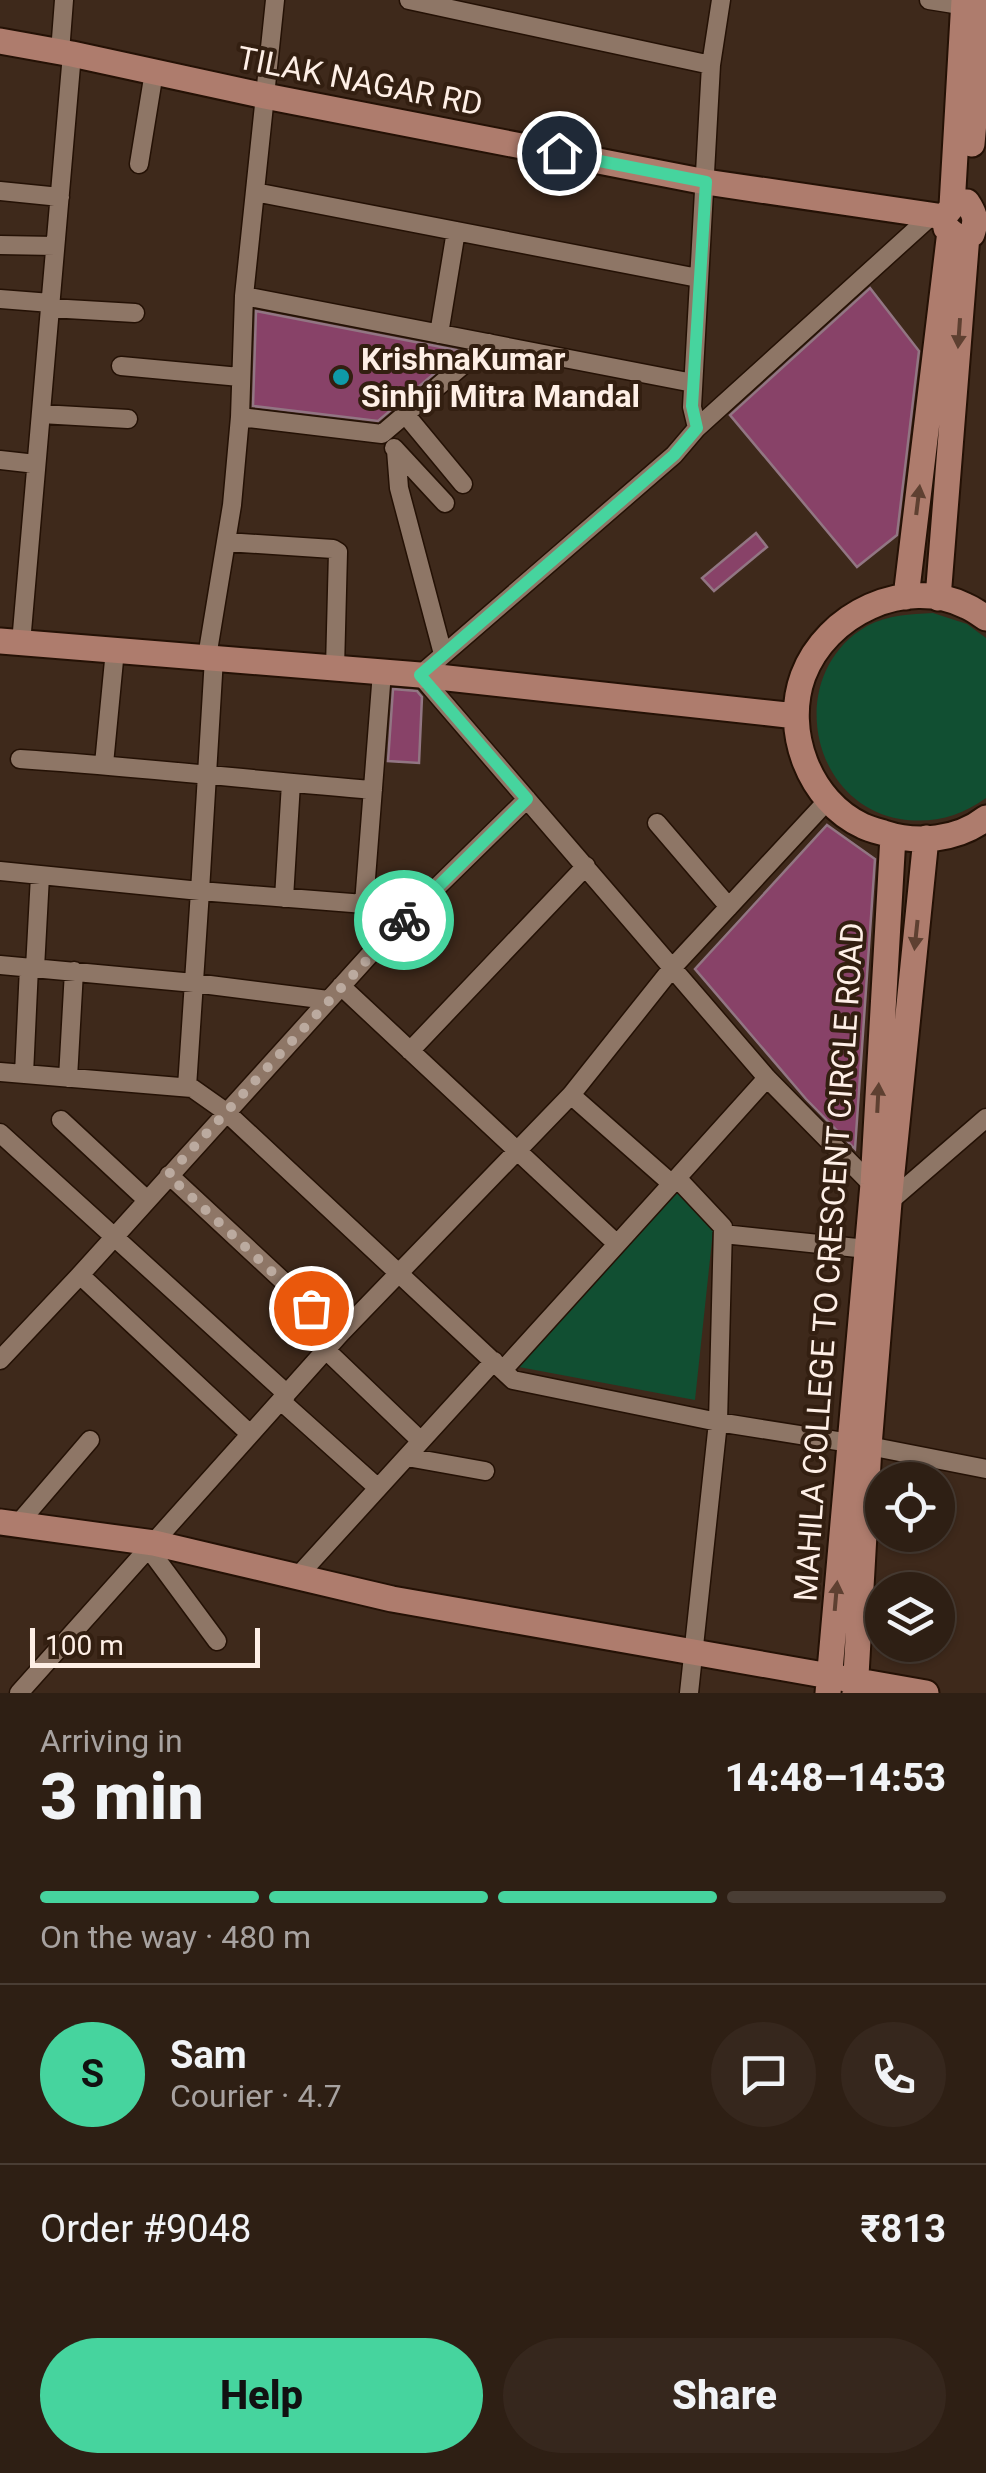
<!DOCTYPE html>
<html lang="en">
<head>
<meta charset="utf-8">
<style>
  :root { --surface:#2e1f14; --page:#36271d; --text:#f1f3f6; --muted:#a7a2a0; --line:#493d34; --accent:#46d49e }
  body { margin:0; font-family:Roboto,sans-serif; background:var(--page); color:var(--text); height:100vh; display:flex; flex-direction:column; font-size:38px; white-space:nowrap }
  * { box-sizing:border-box; margin:0 }
  p { font-size:32px; color:var(--muted) }
  .icon { flex:none; width:55px; height:55px; fill:none; stroke:currentColor; stroke-width:2; stroke-linecap:round; stroke-linejoin:round }
  .map { position:relative; height:1693px; overflow:hidden }
  .drawer { display:flex; flex-direction:column; background:var(--surface); flex:1 }
  .drawer>* { flex:none }
  .controls { position:absolute; left:865px; top:1462px; display:grid; gap:20px }
  .controls a { display:grid; place-items:center; width:90px; height:90px; border-radius:50%; background:var(--surface); box-shadow:0 2px 8px #0004,0 0 0 2px var(--line); font-size:50px }
  .scale { position:absolute; left:30px; bottom:25px; width:230px; box-sizing:border-box; padding-left:10px; border:5px solid #feefe6; border-top:0; font-size:28px; line-height:35px; white-space:nowrap; color:#feefe6; -webkit-text-stroke:8px #331f11; paint-order:stroke }
  .pin { position:absolute; display:grid; place-items:center; width:85px; height:85px; color:#fff; margin:-42px; border:5px solid #fff; border-radius:50%; box-shadow:0 2px 10px #0007 }
  .courier { position:absolute; display:grid; place-items:center; width:100px; height:100px; margin:-50px; border:8px solid #46d49e; border-radius:50%; background:#fff; color:#222; box-shadow:0 2px 12px #0007 }
  .overview em { font-style:normal; font-weight:800 }
  .overview div { display:flex; flex-direction:column-reverse }
  .overview { display:flex; align-items:center; justify-content:space-between; height:170px; padding:0 40px }
  h1 { font-size:65px; font-weight:800; line-height:75px }
  .bar { display:grid; grid-template-columns:repeat(4,1fr); gap:15px 10px; align-content:center; height:120px; padding:0 40px }
  .bar i { height:12px; border-radius:8px; background:var(--line) }
  .bar .on { background:var(--accent) }
  .bar p { grid-column:span 4 }
  .line { display:flex; align-items:center; gap:25px; padding:0 40px; border-top:2px solid var(--line) }
  .line div { flex:1 }
  .round { display:grid; place-items:center; flex:none; width:105px; height:105px; border-radius:52px; background:var(--page) }
  .cta { display:flex; gap:20px; margin-top:auto; padding:20px 40px }
  .cta a { flex:1; height:115px; border-radius:60px; background:var(--accent); color:#111; font-size:40px; font-weight:800; line-height:115px; text-align:center }
  .cta a+a { background:var(--page); color:var(--text) }
  .map>svg:first-child { display:block }
  .green { fill:#114f32 }
  .building { fill:#884268; stroke:#927683; stroke-width:2.5 }
  .lines { fill:none; stroke-linecap:round; stroke-linejoin:round }
  .street-casing { stroke:#241105; stroke-width:21 }
  .secondary-casing { stroke:#241105; stroke-width:29 }
  .street { stroke:#8e7666; stroke-width:18 }
  .secondary { stroke:#ae7c6d; stroke-width:25 }
  .oneway { fill:#5e4031 }
  .done { stroke:#bbaa9f; stroke-width:10; stroke-dasharray:0 18 }
  .route { stroke:#46d49e; stroke-width:12 }
  .culture-dot { fill:#0f9aa8; stroke:#331f11; stroke-width:4 }
  .labels { text-anchor:middle; stroke-width:8; stroke-linejoin:round; paint-order:stroke }
  .street-label { font-size:32px; fill:#feefe6; stroke:#331f11 }
  .poi-label { font-size:32px; font-weight:bold; fill:#feefe6; stroke:#331f11; text-anchor:start }
</style>
</head>
<body>
<div class="map">
<svg width="986" height="1693" viewBox="0 0 986 1693">
  <rect width="100%" height="100%" fill="#3e291b"/>
  <!-- green -->
  <path class="green" d="M933,613L967,624L986,638V798C960,817 931,824 900,819C808,803 785,673 867,626C888,615 910,614 933,613Z
    M677,1190L713,1231L695,1400L519,1367Z"/>
  <!-- building -->
  <path class="building" d="M870,288L919,351L897,535L857,567L730,415Z
    M256,311L436,346L461,351L378,421L253,406Z
    M756,533L767,547L714,591L702,578Z
    M393,689L417,691L422,697L419,763L388,761Z
    M827,825L875,859L855,1149L806,1099L695,969Z"/>
  <g class="lines">
    <defs>
      <path id="street" d="M409,0L711,65
        M929,0L973,7
        M60,52L64,0
        M139,164L154,72
        M0,191L60,197
        M255,192L698,278
        M931,216L697,428L674,455L420,675L767,1078L889,1202L986,1118
        M0,245L55,246
        M244,296L693,383
        M0,299L51,303
        M50,308L135,313
        M439,334L456,231
        M121,366L240,377
        M41,414L128,419
        M405,414L463,484
        M240,417L382,434L489,343
        M697,428L692,407L711,65L721,0
        M394,448L445,503
        M396,450L399,488L443,654
        M0,460L36,464
        M226,542L333,549L338,552L335,668
        M21,643L72,54
        M207,657L232,505L240,417L244,296L275,0
        M214,658L200,891L415,908
        M20,759C138,767 255,780 373,790
        M104,764L115,650
        M657,823L729,907
        M0,871L200,891L187,1087
        M284,898L291,783
        M364,904L382,672
        M0,965L194,983L328,1000
        M35,968L40,876
        M341,986L617,1244
        M410,1051L586,866
        M0,1072L192,1088L226,1112L513,1380L718,1422L869,1446L986,1469
        M24,1074L29,967
        M68,1078L74,971
        M571,1095L672,1184
        M61,1120L147,1200
        M0,1133L287,1394
        M169,1175L340,1334
        M677,1178L767,1078
        M723,1234L867,1249
        M80,1275L250,1434
        M326,1350L421,1441
        M0,1360L80,1275L383,940L527,799
        M503,1370L677,1178L723,1227L718,1422L689,1693
        M281,1401L378,1488
        M407,1457L485,1471
        M17,1525L90,1440
        M149,1549L217,1641
        M298,1576L494,1361
        M19,1693L340,1334L571,1095L673,967L828,800"/>
      <path id="secondary" d="M0,41L72,54L265,96L706,182L944,217
        M972,144L985,0
        M956,202H967C975,214 977,220 972,234L959,238L946,228L944,217Z
        M952,206L964,0
        M906,597L950,231
        M938,598L967,235
        M986,618C980,614 973,609 966,606C905,576 826,614 803,676C783,731 809,801 863,826C869,829 877,831 884,833C917,844 958,840 986,818
        M0,641L420,675L796,716
        M0,1522L154,1543L392,1599L926,1693
        M828,1693L873,1184L893,836
        M855,1693L869,1446L889,1202L926,838"/>
    </defs>
    <!-- street casing -->
    <use href="#street" class="street-casing"/>
    <!-- secondary casing -->
    <use href="#secondary" class="secondary-casing"/>
    <!-- street -->
    <use href="#street" class="street"/>
    <!-- secondary -->
    <use href="#secondary" class="secondary"/>
  </g>
  <!-- one-way arrows -->
  <defs><path id="oneway-solid" d="M-6-.8H1V-3.2L6.5 0L1 3.2V.8H-6Z" transform="scale(2.5)"/></defs>
  <g class="oneway">
    <use href="#oneway-solid" transform="translate(959 333) rotate(94)"/>
    <use href="#oneway-solid" transform="translate(918 500) rotate(-83)"/>
    <use href="#oneway-solid" transform="translate(916 935) rotate(96)"/>
    <use href="#oneway-solid" transform="translate(878 1098) rotate(-87)"/>
    <use href="#oneway-solid" transform="translate(836 1596) rotate(-85)"/>
  </g>
  <g class="lines">
    <!-- done -->
    <path class="done" d="M311,1308L168,1175L404,920"/>
    <!-- route -->
    <path class="route" d="M404,920L527,799L420,675L674,455L697,428L692,406L706,182L559,153"/>
  </g>
  <!-- markers -->
  <circle class="culture-dot" cx="341" cy="377" r="10"/>
  <g class="labels">
    <!-- street labels -->
    <g class="street-label">
      <text transform="translate(360 81) rotate(11)" y="11">TILAK NAGAR RD</text>
      <text transform="translate(829 1262) rotate(-86)" y="11">MAHILA COLLEGE TO CRESCENT CIRCLE ROAD</text>
    </g>
    <!-- poi labels -->
    <g class="poi-label">
      <text x="361" y="370">KrishnaKumar<tspan x="361" dy="37">Sinhji Mitra Mandal</tspan></text>
    </g>
  </g>
</svg>
<div class="controls">
<a><svg class="icon" aria-label="locate" viewBox="0 0 24 24"><circle cx="12" cy="12" r="6"/><path d="M12 2v4M12 18v4M2 12h4M18 12h4"/></svg></a>
<a><svg class="icon" aria-label="layers" viewBox="0 0 24 24"><path d="M12 4l9 5-9 5-9-5zM3 14l9 5 9-5"/></svg></a>
</div>
<div class="scale">100 m</div>
<div class="pin" style="left:311px;top:1308px;background:#ea580c"><svg class="icon" aria-label="bag" viewBox="0 0 24 24"><path d="M5 8h14l-1 12H6zM9 8a3 3 0 0 1 6 0"/></svg></div>
<div class="pin" style="left:559px;top:153px;background:#1f2937"><svg class="icon" aria-label="home" viewBox="0 0 24 24"><path d="M3 11l9-7 9 7M6 9v11h12V9"/></svg></div>
<div class="courier" style="left:404px;top:920px"><svg class="icon" aria-label="bike" viewBox="0 0 24 24"><circle cx="6" cy="16" r="4"/><circle cx="18" cy="16" r="4"/><path d="M6 16l4-8h5l3 8M10 8l3 8H6M13 5h3"/></svg></div>
</div>
<section class="drawer">
<div class="overview"><div><h1>3 min</h1><p>Arriving in</p></div><em>14:48–14:53</em></div>
<div class="bar"><i class="on"></i><i class="on"></i><i class="on"></i><i></i><p>On the way · 480 m</p></div>
<div class="line" style="height:180px"><b class="round" style="background:var(--accent);color:#111">S</b><div><b>Sam</b><p>Courier · 4.7</p></div><a class="round"><svg class="icon" aria-label="chat" viewBox="0 0 24 24"><path d="M4 5h16v11H9l-5 4z"/></svg></a><a class="round"><svg class="icon" aria-label="phone" viewBox="0 0 24 24"><path d="M5 4h4l2 5-3 2q2 4 5 5l2-3 5 2v4C11 20 4 13 5 4z"/></svg></a></div>
<div class="line" style="height:130px"><div>Order #9048</div><b>₹813</b></div>
<div class="cta"><a>Help</a><a>Share</a></div>
</section>
</body>
</html>
